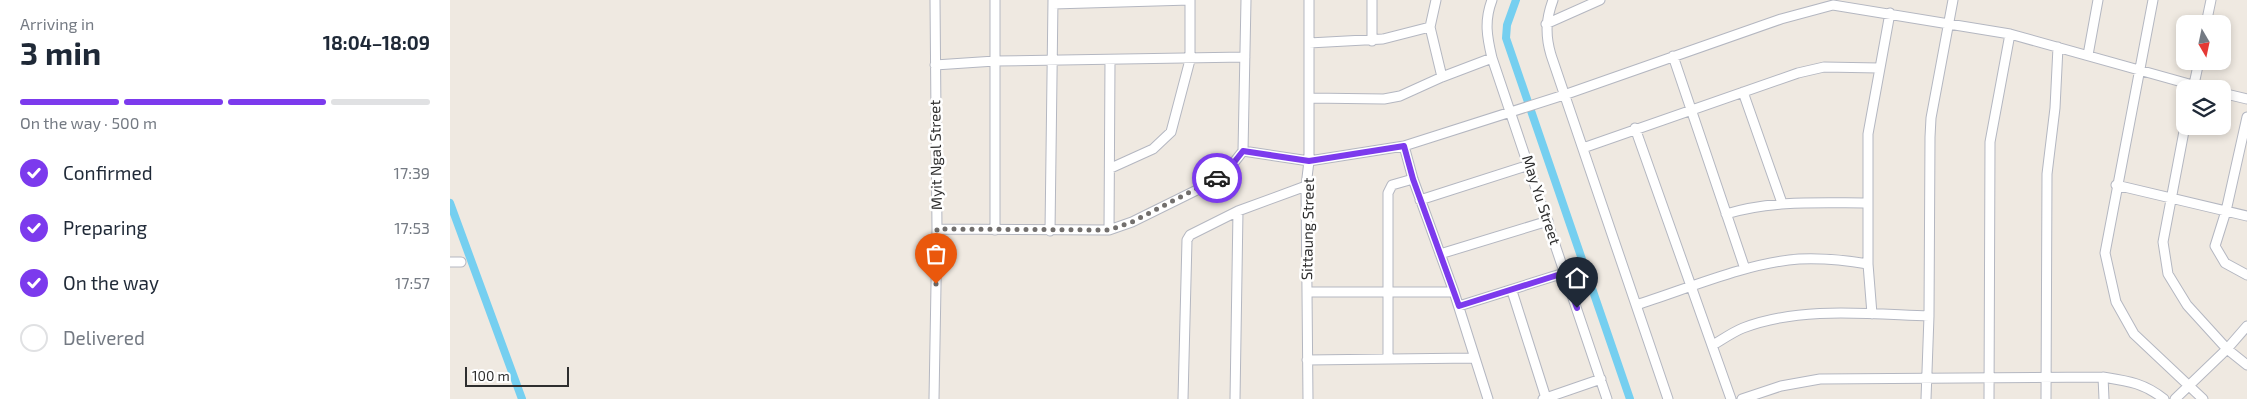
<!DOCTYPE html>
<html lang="en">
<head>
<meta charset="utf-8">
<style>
  :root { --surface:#fff; --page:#f2f2f3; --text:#1f2937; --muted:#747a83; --line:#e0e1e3; --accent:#7c3aed }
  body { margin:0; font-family:"Exo 2",sans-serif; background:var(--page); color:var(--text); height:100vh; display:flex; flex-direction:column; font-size:19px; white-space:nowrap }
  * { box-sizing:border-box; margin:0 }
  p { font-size:16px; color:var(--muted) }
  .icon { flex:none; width:28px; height:28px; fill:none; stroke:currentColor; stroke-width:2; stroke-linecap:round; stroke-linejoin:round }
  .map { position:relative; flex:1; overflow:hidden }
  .panel { display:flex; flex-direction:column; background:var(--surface); width:450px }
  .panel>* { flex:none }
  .needle { width:32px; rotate:171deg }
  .controls { position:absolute; left:1726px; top:15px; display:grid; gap:10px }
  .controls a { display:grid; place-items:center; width:55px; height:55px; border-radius:10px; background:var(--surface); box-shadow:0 2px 8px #0003; font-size:25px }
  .scale { position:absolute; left:15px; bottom:12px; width:104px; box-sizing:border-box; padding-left:5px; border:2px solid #2e2e2e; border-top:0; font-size:14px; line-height:18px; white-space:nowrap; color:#2e2e2e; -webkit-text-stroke:4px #fff; paint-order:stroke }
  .pin { position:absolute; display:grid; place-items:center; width:42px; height:42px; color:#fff; margin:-51px -21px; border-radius:50% 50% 50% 0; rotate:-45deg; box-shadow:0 0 5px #0007 }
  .pin .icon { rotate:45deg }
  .courier { position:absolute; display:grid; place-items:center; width:50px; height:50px; margin:-25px; border:4px solid #7c3aed; border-radius:50%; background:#fff; color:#222; box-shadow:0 1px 6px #0007 }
  .head em { font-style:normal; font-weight:700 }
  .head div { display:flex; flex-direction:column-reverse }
  .head { display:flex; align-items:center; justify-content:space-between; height:85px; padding:0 20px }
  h1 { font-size:32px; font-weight:700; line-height:38px }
  .bar { display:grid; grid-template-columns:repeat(4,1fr); gap:8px 5px; align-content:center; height:60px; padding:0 20px }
  .bar i { height:6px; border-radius:4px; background:var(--line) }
  .bar .selected { background:var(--accent) }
  .bar p { grid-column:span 4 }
  ol { padding:0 20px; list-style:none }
  li { display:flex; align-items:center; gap:15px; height:55px }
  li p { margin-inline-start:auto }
  li .icon { padding:5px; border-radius:50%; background:var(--accent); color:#fff; stroke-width:4 }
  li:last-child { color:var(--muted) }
  li i { width:28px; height:28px; border:2px solid var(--line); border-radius:50% }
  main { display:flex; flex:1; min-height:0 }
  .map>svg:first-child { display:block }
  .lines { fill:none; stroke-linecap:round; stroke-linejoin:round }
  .canal { stroke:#75cff0; stroke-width:8 }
  .minor-casing { stroke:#b4b7c1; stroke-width:11 }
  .minor { stroke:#fff; stroke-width:9 }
  .done { stroke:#726f6d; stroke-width:5; stroke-dasharray:0 9 }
  .route { stroke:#7c3aed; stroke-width:6 }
  .labels { text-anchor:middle; stroke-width:5; stroke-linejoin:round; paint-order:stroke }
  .street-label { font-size:15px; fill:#2e2e2e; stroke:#fff }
</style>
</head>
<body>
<main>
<section class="panel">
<div class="head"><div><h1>3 min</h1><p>Arriving in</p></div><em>18:04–18:09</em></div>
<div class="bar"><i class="selected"></i><i class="selected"></i><i class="selected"></i><i></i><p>On the way · 500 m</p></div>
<ol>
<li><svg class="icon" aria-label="check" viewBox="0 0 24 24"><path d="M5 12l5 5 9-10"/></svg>Confirmed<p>17:39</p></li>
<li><svg class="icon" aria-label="check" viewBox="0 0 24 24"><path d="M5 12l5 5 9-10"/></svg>Preparing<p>17:53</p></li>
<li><svg class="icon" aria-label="check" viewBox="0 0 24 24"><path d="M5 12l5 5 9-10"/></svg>On the way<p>17:57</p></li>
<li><i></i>Delivered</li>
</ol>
</section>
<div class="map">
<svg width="1797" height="399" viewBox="0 0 1797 399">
  <rect width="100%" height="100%" fill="#efe9e1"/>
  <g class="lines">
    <!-- canal -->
    <path class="canal" d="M1066,0L1057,25L1056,38L1180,399
      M0,203L72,399"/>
    <defs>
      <path id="minor" d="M545,0V230
        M986,0L980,27L992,77
        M1042,0C1034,21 1037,37 1042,58L1157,399
        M1103,0C1096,19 1095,35 1101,55L1218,399
        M1703,0L1655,253L1666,302L1684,334L1753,399
        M603,4L740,0
        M1096,24L1150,0
        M1756,24L1761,0
        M922,41V0
        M859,43L933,39L980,27
        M1638,55L1648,0
        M1223,56L1295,269
        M485,65L545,61L795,57
        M1743,89L1749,61
        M1293,92L1332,203
        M1772,93L1797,99
        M860,98L934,99L950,96L992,77L1042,58
        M1797,117L1776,211L1765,246L1775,263L1797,275
        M1735,126L1713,242L1718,274L1737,305L1777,349L1797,365
        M1185,128L1281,399
        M954,146L963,179L1004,292L1038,399
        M1133,148L1348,73L1374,67L1429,68
        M793,151L859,161L954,146L1114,95L1331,19L1383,5L1560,34L1757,89
        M661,168L703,149L721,132L740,60V0
        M1666,185L1797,216
        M970,200L1079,165
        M1276,214C1322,200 1370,203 1417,203
        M487,229L659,230L682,222L753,187L778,170L793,151L796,0
        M659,230L660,61
        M600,231L603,0
        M990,254L1098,221
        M0,262H11
        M1062,291L1096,398
        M857,292H1004
        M1186,305C1237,289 1296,263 1349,259C1372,258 1395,260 1418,264
        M1009,306L1114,273
        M1422,314L1418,264V134L1440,13
        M1263,345C1273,339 1283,332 1293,328C1350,306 1419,314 1479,316
        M938,359V193L942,185L963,179
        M857,360L1024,358
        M1653,377L1654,399
        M484,399L487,229L485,0
        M733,399L737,240L740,235L788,211L856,186
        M785,399L788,211
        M858,399L856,186L859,161V0
        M1093,399L1151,379
        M1292,399L1331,386L1370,379L1653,377C1678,381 1694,383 1714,399
        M1476,399L1479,316L1480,137L1481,118L1503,0
        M1539,399L1540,142L1560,34
        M1596,399L1597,174L1605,108L1608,47
        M1725,399L1777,349L1797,326"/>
    </defs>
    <!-- minor casing -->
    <use href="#minor" class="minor-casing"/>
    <!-- minor -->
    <use href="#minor" class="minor"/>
  </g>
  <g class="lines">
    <!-- done -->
    <path class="done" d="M486,284L487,229L659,230L682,222L767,178"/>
    <!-- route -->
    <path class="route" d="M767,178L778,170L793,151L859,161L954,146L963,179L1009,306L1114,273L1127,308"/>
  </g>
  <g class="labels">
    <!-- street labels -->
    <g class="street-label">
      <text transform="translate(486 155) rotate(-91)" y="5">Myit Ngal Street</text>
      <text transform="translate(1091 200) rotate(72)" y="5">May Yu Street</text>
      <text transform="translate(858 229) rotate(-89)" y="5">Sittaung Street</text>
    </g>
  </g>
</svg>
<div class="controls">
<a><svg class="needle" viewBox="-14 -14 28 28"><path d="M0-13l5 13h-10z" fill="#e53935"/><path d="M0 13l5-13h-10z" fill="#747a83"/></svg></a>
<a><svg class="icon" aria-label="layers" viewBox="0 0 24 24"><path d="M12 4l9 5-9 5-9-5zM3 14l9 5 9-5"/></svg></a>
</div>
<div class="scale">100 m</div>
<div class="pin" style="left:486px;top:284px;background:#ea580c"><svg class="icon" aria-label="bag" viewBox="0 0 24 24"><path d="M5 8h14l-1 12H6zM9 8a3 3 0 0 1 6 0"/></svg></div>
<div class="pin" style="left:1127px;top:308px;background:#1f2937"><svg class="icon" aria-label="home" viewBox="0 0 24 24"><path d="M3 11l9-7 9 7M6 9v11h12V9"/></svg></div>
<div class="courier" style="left:767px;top:178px"><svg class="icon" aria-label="car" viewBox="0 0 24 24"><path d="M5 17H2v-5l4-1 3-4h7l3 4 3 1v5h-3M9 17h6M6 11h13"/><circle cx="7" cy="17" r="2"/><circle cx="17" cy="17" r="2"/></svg></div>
</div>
</main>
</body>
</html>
